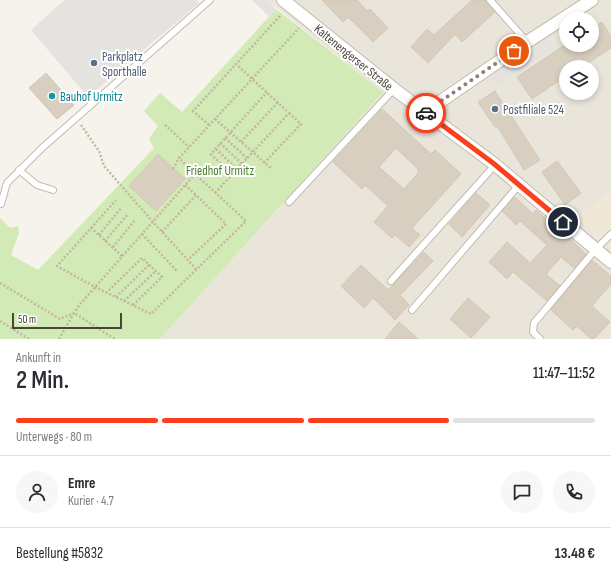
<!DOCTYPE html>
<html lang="de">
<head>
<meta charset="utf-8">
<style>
  :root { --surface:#fff; --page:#f7f7f7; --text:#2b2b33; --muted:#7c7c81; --line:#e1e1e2; --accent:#fc3f1d }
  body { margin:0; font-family:"Sofia Sans Condensed",sans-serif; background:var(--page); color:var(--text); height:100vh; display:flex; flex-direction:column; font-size:15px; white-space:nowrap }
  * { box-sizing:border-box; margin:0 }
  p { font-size:13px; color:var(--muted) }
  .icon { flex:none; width:22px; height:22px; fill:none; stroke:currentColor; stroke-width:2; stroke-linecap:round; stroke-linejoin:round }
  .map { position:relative; height:339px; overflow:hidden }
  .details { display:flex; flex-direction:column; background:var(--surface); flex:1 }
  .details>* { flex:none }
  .tools { position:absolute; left:559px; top:12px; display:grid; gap:8px }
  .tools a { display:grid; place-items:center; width:40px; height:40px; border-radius:50%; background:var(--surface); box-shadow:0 2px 6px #0003; font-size:20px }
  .scale { position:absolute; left:12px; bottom:10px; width:110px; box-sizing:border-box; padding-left:4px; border:2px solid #4b4439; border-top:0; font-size:11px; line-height:14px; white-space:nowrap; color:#4b4439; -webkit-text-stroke:3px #fff; paint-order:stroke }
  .pin { position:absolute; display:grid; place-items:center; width:34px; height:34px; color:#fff; margin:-17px; border:2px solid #fff; border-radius:50%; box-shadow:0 1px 4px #0007 }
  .courier { position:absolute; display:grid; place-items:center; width:40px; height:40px; margin:-20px; border:3px solid #fc3f1d; border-radius:50%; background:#fff; color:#222; box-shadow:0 1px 5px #0007 }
  .summary em { font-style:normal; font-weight:600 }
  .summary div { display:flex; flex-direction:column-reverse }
  .summary { display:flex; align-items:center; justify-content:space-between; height:68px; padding:0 16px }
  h1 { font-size:26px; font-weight:600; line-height:30px }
  .bar { display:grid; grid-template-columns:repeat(4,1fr); gap:6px 4px; align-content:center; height:48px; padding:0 16px }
  .bar i { height:5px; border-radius:3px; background:var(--line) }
  .bar .on { background:var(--accent) }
  .bar p { grid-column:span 4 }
  .line { display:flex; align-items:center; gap:10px; padding:0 16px; border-top:1px solid var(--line) }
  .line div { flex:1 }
  .round { display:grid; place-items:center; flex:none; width:42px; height:42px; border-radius:21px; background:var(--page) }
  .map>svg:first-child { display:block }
  .residential { fill:#eae5da; fill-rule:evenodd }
  .education { fill:#efe8d6 }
  .green { fill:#d2eab5 }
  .parking { fill:#e5e3e0 }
  .building { fill:#d8cfc1; stroke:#d3c7b4; fill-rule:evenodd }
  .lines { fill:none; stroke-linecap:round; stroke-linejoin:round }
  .lane-casing { stroke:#c2bbae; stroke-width:8 }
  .street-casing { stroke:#c2bbae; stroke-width:14 }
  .path { stroke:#c4b79f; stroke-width:2.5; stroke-dasharray:2 2; stroke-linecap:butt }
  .lane { stroke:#fff; stroke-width:6 }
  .street { stroke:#fff; stroke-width:12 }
  .done { stroke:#878178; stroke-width:4; stroke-dasharray:0 7.2 }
  .route { stroke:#fc3f1d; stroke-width:5 }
  .service-dot { fill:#5c6f8a; stroke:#fff; stroke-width:1.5 }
  .culture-dot { fill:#0f9aa8; stroke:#fff; stroke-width:1.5 }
  .labels { text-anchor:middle; stroke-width:4; stroke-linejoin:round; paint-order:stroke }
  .service-label { font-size:13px; fill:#4e5e75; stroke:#fff; text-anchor:start }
  .street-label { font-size:13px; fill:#4b4439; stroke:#fff }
  .culture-label { font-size:13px; fill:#0d838f; stroke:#fff; text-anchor:start }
  .park-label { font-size:13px; fill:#4a7f2a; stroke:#fff }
</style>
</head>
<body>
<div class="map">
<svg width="611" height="339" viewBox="0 0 611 339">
  <rect width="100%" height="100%" fill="#f6f3ec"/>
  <!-- residential -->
  <path class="residential" d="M267,0H611V339H160L383,92ZM566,19H592V45H566ZM566,67H592V93H566Z"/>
  <!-- education -->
  <path class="education" d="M611,191V251L576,217Z"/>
  <!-- green -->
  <path class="green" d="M276,9L383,92L160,339H0V218L10,228L18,226L19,233L11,255L38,270L154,148L149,139L158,126L144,111L160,93L182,112Z"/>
  <!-- parking -->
  <path class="parking" d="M64,0H196L199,3L88,97L31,30Z
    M252,0H267L276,9L270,17Z
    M548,39L554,48L497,86L491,77Z"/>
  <!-- building -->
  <path class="building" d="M322,0H357L367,11L370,9L388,28L373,42L348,17L343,22Z
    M472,0H486L495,12L462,42L455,34L428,63L411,47L427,29L434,35Z
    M602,22L611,36V48L582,67H566V76L532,99L517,77L565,45H592V28Z
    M46,73L74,105L57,119L29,88Z
    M495,91L540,160L524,170L497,126L495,127L478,102Z
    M382,109L431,154L435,150L461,174L412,228L420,235L409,247L395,235L392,238L374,222L388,206L365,185L362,189L333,162ZM396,148L418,169L417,170L419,172L404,189L379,167Z
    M158,154L185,179L156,211L129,186Z
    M557,161L581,193L565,205L542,172Z
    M476,193L490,205L462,237L449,224Z
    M515,197L533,214L536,210L560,231L561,230L586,254L574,268L561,257L546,274L560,286L547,301L513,272L507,279L489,262L507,242L530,263L547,245L520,221L516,225L502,211Z
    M424,252L433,261L400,295L409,305L395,320L373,298L364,308L341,286L361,265L388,290Z
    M592,260L611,276V284L592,306L610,322L594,339H591L577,326L573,330L551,310Z
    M468,298L490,317L471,338L450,319Z
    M399,322L418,339H385Z"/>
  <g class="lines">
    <defs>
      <path id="lane" d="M490,0L527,42
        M19,170L37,185L53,190
        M289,202L394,89
        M1,204L7,183L42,148L210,0
        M391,281L495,165
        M412,310L519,185
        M540,339L533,332L534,323L596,249L611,234"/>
      <path id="street" d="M283,0L394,89L493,163L611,262
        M425,112L527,42L592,0"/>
    </defs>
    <!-- lane casing -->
    <use href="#lane" class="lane-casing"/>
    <!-- street casing -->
    <use href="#street" class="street-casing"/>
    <!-- path -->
    <path class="path" d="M215,119L272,169
      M81,125L99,151L104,166L153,222L196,269
      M165,125L189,147
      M209,125L193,111L281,15
      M225,138L247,158
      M241,142L278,102
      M220,143L242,164
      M216,149L237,169
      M264,163L301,124L289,113
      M173,169L179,158
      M232,175L211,154L267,92
      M185,185L196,195
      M215,193L289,113L236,64
      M91,228L116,200
      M162,232L196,195L226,224L188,260
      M142,234L177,271
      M99,235L122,207
      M105,241L128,214
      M113,247L135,220
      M122,256L91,228L57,266L95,287L151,314L246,221L195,174
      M0,283L60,319L74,313L81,303L195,174L179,158L299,28
      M106,293L142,258L162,277L133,305
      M116,297L149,265
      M124,301L156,271
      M0,321L29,339
      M59,339L74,313L115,339"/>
    <!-- lane -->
    <use href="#lane" class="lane"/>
    <!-- street -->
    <use href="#street" class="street"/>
  </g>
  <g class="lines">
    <!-- done -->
    <path class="done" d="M426,113L425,112L514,51"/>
    <!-- route -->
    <path class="route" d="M426,113L493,163L563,222"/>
  </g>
  <!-- markers -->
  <g class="service-dot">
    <circle cx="94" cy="63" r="4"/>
    <circle cx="495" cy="109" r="4"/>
  </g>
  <circle class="culture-dot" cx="52" cy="96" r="4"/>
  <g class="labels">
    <!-- service labels -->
    <g class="service-label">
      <text x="102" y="61">Parkplatz<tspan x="102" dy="15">Sporthalle</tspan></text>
      <text x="503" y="114">Postfiliale 524</text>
    </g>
    <!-- street labels -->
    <g class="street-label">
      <text transform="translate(354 57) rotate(39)" y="5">Kaltenengerser Straße</text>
    </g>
    <!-- culture labels -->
    <g class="culture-label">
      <text x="60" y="101">Bauhof Urmitz</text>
    </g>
    <!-- park labels -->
    <g class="park-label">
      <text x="220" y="175">Friedhof Urmitz</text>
    </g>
  </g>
</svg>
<div class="tools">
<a><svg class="icon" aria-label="locate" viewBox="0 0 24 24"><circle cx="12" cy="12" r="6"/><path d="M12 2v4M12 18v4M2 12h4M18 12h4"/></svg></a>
<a><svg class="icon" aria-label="layers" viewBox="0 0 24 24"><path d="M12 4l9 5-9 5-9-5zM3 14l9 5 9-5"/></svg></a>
</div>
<div class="scale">50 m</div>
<div class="pin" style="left:514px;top:51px;background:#ea580c"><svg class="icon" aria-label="bag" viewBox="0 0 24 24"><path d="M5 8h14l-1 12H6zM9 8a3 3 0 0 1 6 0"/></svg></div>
<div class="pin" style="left:563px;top:222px;background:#1f2937"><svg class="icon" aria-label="home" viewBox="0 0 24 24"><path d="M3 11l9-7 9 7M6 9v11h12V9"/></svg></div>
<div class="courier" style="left:426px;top:113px"><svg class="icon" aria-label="car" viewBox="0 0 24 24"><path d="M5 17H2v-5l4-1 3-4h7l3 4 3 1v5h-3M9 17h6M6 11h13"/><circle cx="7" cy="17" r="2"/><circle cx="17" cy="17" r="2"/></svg></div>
</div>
<section class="details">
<div class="summary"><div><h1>2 Min.</h1><p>Ankunft in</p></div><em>11:47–11:52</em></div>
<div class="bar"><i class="on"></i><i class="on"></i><i class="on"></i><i></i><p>Unterwegs · 80 m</p></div>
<div class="line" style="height:72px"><a class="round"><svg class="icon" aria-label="person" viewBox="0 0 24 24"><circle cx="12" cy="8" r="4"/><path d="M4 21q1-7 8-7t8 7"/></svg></a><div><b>Emre</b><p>Kurier · 4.7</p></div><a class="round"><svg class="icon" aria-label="chat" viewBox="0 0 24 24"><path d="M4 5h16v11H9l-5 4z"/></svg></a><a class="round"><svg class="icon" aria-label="phone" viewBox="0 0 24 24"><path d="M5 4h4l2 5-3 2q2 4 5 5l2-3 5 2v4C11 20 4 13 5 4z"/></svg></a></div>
<div class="line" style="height:52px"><div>Bestellung #5832</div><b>13.48 €</b></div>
</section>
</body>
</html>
